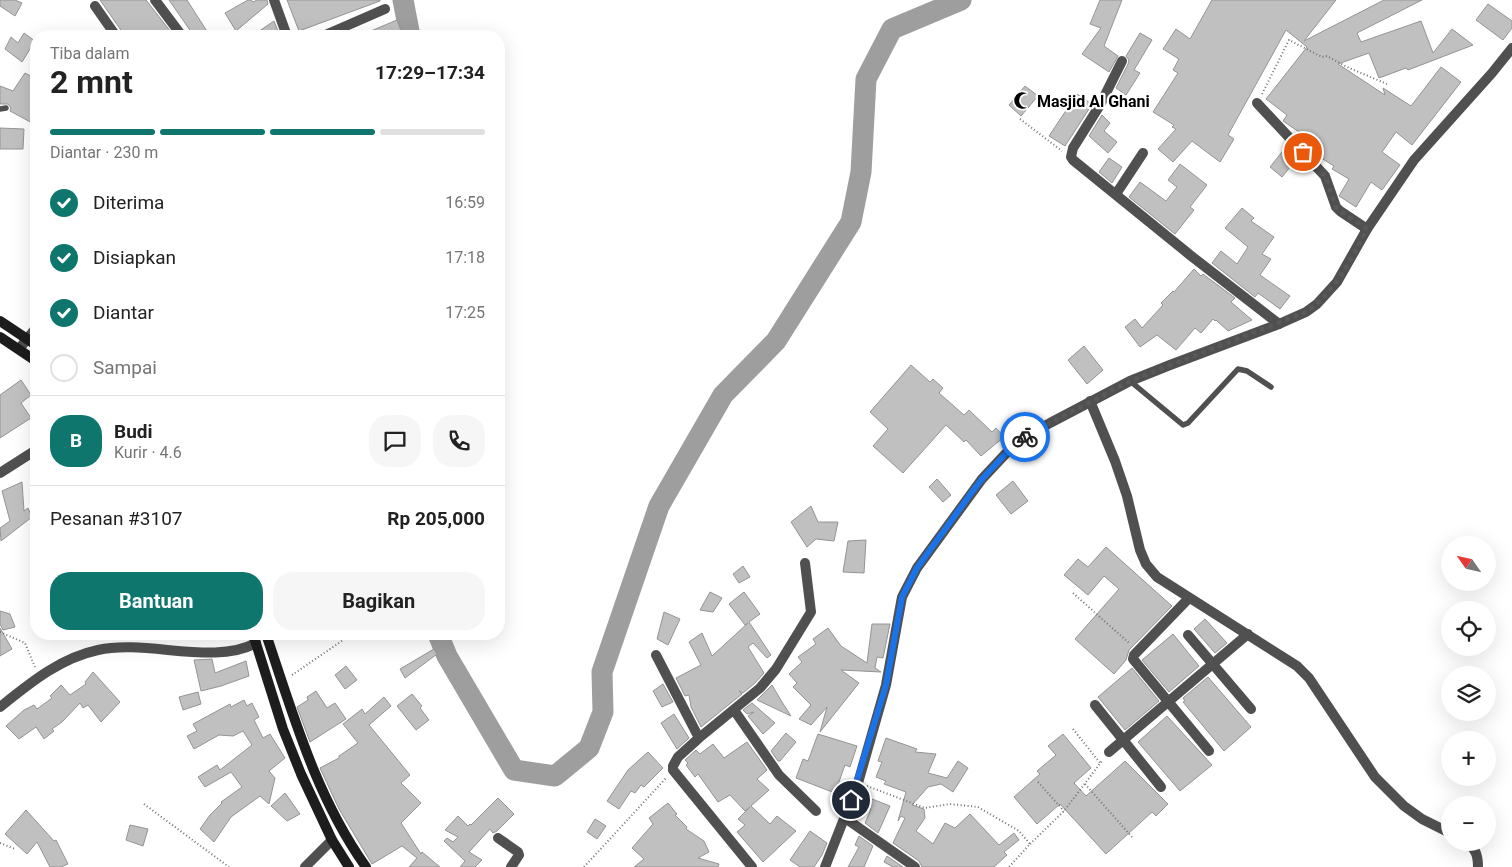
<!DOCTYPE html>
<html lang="id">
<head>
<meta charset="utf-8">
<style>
  :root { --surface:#fff; --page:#f6f6f6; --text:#222; --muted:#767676; --line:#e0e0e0; --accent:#0f766e }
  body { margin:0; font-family:Roboto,sans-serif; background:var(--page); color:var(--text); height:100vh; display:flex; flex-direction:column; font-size:19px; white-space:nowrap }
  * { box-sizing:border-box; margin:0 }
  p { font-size:16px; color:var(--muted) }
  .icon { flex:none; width:28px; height:28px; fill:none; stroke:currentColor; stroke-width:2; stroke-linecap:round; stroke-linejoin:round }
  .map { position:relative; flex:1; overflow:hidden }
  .sheet { position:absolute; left:30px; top:30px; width:475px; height:610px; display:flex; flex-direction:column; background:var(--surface); border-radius:20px; box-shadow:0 5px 20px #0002 }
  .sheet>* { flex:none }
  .needle { width:32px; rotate:304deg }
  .fabs { position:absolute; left:1441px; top:536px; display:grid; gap:10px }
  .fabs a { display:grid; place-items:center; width:55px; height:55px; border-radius:50%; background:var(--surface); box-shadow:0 5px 20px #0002; font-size:25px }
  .pin { position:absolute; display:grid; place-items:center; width:42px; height:42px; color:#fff; margin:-21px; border:2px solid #fff; border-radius:50%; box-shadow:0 1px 5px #0007 }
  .courier { position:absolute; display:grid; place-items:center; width:50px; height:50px; margin:-25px; border:4px solid #1a73e8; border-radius:50%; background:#fff; color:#222; box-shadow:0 1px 6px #0007 }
  .head em { font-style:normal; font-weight:700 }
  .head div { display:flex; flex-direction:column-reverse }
  .head { display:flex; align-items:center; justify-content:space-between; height:85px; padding:0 20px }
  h1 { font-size:32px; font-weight:700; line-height:38px }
  .bar { display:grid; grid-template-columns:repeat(4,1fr); gap:8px 5px; align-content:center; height:60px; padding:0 20px }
  .bar i { height:6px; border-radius:4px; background:var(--line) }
  .bar .current { background:var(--accent) }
  .bar p { grid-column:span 4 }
  .line { display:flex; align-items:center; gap:12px; padding:0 20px; border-top:1px solid var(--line) }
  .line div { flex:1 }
  .round { display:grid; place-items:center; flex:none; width:52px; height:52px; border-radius:20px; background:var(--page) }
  ol { padding:0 20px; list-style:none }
  li { display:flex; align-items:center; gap:15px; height:55px }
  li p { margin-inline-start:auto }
  li .icon { padding:5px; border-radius:50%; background:var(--accent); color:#fff; stroke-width:4 }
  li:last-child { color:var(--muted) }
  li i { width:28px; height:28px; border:2px solid var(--line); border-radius:50% }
  .cta { display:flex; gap:10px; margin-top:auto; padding:10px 20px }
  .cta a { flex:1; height:58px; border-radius:20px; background:var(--accent); color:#fff; font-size:20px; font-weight:700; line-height:58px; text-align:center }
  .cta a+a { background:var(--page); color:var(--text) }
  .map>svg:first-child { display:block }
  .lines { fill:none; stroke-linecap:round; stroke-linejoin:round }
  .river { stroke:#9e9e9e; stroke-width:21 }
  .building { fill:#c0c0c0; stroke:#949494 }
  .path { stroke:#727272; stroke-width:2; stroke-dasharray:1 2.5; stroke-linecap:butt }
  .service { stroke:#505050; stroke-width:5.5 }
  .minor { stroke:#505050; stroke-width:10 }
  .tertiary { stroke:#505050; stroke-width:10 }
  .secondary { stroke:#1d1d1d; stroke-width:10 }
  .done { stroke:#595959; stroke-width:5; stroke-dasharray:0 9 }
  .route { stroke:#1a73e8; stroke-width:6 }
  .labels { text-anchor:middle; stroke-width:4.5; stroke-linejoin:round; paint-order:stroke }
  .poi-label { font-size:16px; font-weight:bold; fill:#000; stroke:#fff; text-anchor:start }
</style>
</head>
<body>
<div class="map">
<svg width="1512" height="867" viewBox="0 0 1512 867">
  <rect width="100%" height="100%" fill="#fff"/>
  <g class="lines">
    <!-- river -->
    <path class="river" d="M403,0L410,36
      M438,634L447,656L514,770L555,776L589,748L603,712L602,672L659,506L723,395L776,341L851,222L861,172L866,79L892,29L961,0"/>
  </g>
  <!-- building -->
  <path class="building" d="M0,0H15L22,3L15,16L0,6Z
    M100,0H146L174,36H125Z
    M169,0H187L210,36H194Z
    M248,0H251L253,2L257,0H267L268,4L236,31L225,13Z
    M287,0H380V1L299,31Z
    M1100,0H1122L1104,46L1118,56L1109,72L1082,54L1101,28L1090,24Z
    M1212,0H1336L1304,41L1384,0H1422L1357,33L1361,42L1421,21L1433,53L1452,29L1473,45L1408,70L1406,68L1379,78L1369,53L1338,64L1385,95L1383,88L1411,106L1441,67L1461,82L1412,145L1396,132L1382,152L1400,165L1382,190L1371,182L1356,207L1339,196L1349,179L1332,169L1334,166L1313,153L1299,139L1302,134L1283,121L1287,115L1266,99L1307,47L1286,30L1228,135L1234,139L1220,162L1192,141L1173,162L1158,149L1176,129L1172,127L1174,125L1153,112L1178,73L1173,70L1179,59L1163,49L1176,29L1190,39Z
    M1488,4L1512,21V28L1503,40L1476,20Z
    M397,20L402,33L394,36H359Z
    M274,21L280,36H252Z
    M24,33L35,41L22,62L5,49L11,37L18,43Z
    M1140,33L1152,40L1134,70L1140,73L1126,95L1116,88L1128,64L1129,60L1126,56Z
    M25,73L36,79V125L10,111L11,108L8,104H0V86L13,91Z
    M1025,86L1038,96L1021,116L1009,105Z
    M1077,94L1090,103L1089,105L1091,106L1065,146L1049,136Z
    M1102,115L1110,123L1104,131L1117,142L1108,153L1089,136Z
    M0,128L24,129L23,149H0Z
    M1286,147L1298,157L1282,177L1270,167Z
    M1109,158L1122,167L1112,183L1099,172Z
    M1180,164L1207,185L1190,207L1194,210L1175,234L1129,197L1140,182L1166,201L1177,187L1168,180Z
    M1242,208L1254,218L1251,221L1274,237L1262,254L1271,259L1260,275L1290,296L1280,309L1258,293L1255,297L1212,263L1221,251L1237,264L1248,247L1225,228Z
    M1194,269L1201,276L1203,274L1235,298L1231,302L1252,320L1228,331L1216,320L1215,321L1213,319L1201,333L1195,328L1176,350L1157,335L1140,347L1125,327L1135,319L1142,328L1163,305L1161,303L1173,291L1174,292Z
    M1084,346L1103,370L1087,384L1068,360Z
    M911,365L930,382L933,379L943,388L939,393L964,415L969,410L992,432L996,428L1004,437L981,456L966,440L964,442L946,425L903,473L873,446L888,429L870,412Z
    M21,380L31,395L21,403L31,418L0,438V395Z
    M937,479L951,495L943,502L929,487Z
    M1013,481L1028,501L1011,514L996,495Z
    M22,482L24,511L28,508L32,517L1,541L0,528L10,521L2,491Z
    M811,506L818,522H838L834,541L816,539L807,547L791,522Z
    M866,540L864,573L843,572L848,541Z
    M1106,547L1172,606L1129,650L1126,660L1114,674L1075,639L1119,589L1104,576L1088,595L1064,575L1078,559L1088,567Z
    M743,566L750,577L739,583L733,574Z
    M710,592L722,598L713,612L700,610Z
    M744,592L760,614L749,622L771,655L767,658L753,643L748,647L764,673L755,683L743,693L739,691L742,694L701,727L691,707L689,695L685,696L676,678L701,665L689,642L702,633L712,656L748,623L745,625L729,604Z
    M0,611L10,614L15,627L3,630L0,624Z
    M664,612L680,619L668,645L657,639Z
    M1205,619L1227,643L1215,653L1194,629Z
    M872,624H890L883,658L877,657L875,668L881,672L841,670L859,683L820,732L827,707L811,725L799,719L811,705L793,687L797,683L789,674L802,662L798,657L816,644L813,639L828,628L841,646L867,663Z
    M0,628L12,649L0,656Z
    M1173,634L1199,666L1169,692L1142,660Z
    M434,649L437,654L405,678L400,669Z
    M212,659L215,673L246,661L249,676L221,686L201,691L194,660Z
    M346,666L357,680L345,689L335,675Z
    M1132,668L1159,701L1125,730L1098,697Z
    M93,672L120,702L101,722L88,705L83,708L80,703L62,722L52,729L54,731L44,739L36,727L19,739L6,726L24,710L34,705L37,709L52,698L50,696L61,685L70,695L86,684L85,682Z
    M1208,677L1251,727L1224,751L1183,702L1185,701L1183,698Z
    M663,684L673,702L662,707L653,691Z
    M772,685L782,702L791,716L757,700Z
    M316,691L327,708L335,703L346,719L310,742L297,707L308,700L307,697Z
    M198,692L201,704L183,710L179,697Z
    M412,694L422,706L420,708L429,720L416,730L397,706Z
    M384,697L391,706L369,725L410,775L401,783L421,803L401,823L421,854L422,852L440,867H409L417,858L402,846L372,864L339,809L320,768L339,758V756L358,743L343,724L362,709L365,714Z
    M244,700L247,706L252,703L259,717L254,720L263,738L270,734L285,758L269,771L275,778L269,804L260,796L231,817L214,842L200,829L210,815L222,803L221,802L242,787L231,772L205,787L198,777L217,765L220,770L252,745L243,731L233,736L219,735L194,749L187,736L197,731L193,724L230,704L231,707Z
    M752,703L775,723L763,734L748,716L754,712L747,714L743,710Z
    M674,714L689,738L677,749L661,723Z
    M1167,716L1212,765L1180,791L1138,742Z
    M786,733L796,742L780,761H778L771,751Z
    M818,734L857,746L850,767L845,765L835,793L796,778L803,759L808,761Z
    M1063,734L1091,768L1074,783L1086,796L1125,761L1168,804L1156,816L1152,812L1106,854L1060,804L1037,824L1014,797L1040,774L1037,771L1056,755L1048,746Z
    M886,738L917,749L915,752L936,754L928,773L947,778L958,761L968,768L953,792L941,784L928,787L912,805L924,809L925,818L916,831L933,844L945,823L955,828L970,814L999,845L1014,833L1019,840L1004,852L1007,855L994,867H922L919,861L893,843L905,818L901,816L898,821L906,792L884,784L886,781L876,777L882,762L878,761Z
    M747,742L767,770L757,779L769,790L751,806L770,824L777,816L796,831L763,862L737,832L745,825L738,819L750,807L745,811L730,795L718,802L698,774L695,777L686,765L688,763L685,760L696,750L700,754L713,744L724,758Z
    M648,752L663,768L644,787L641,785L635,793L631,791L619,809L607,801L628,770Z
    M285,793L300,814L287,821L271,806Z
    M498,798L514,814L497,831L493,833L490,829L469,852L482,860L475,867H460L465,861L444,841L447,838L453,842L458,837L445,830L458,816L468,826L470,824L471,825Z
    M872,799L890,806L878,833L865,823L871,809L868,808Z
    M668,803L677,814L675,815L687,827L686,829L704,841L709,852L698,858L719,864L718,867H634L644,859L632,848L653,824L649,818Z
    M26,810L54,841L56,840L68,864L61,867H50L37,842L27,854L5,834Z
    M595,819L606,826L597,839L587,832Z
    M130,825L148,829L143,846L126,840Z
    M810,831L827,843L822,855L814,867H800L790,860Z
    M859,836L873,846L864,867H848L859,847L855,845Z
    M887,856L903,867H893L884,862Z"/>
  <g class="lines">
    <!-- path -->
    <path class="path" d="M1262,94L1289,40L1322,57L1327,56L1347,67L1387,84
      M1020,119L1062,151
      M1073,593L1129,643
      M0,632L25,643L35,667
      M292,675L352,634
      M1073,729L1100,763
      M1038,782L1064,811
      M1085,784L1132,837
      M867,786L925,808L950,804L978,807L1019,831L1030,844L1009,867
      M144,804L229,867
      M0,843L15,849
      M1030,844L1064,811L1102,761
      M584,867L667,777"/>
    <!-- service -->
    <path class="service" d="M0,109L6,108
      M1130,381L1183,425L1188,423L1238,369L1247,371L1271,387"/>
    <!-- minor -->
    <path class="minor" d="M155,0L182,36
      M274,0L287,36
      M95,6L116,36
      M323,36L385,9
      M1122,61L1100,105L1073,148L1071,157L1073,160L1190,255L1279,324
      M1257,103L1325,176L1336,207L1340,211L1367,229
      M1116,194L1143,153
      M19,349L36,328
      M1090,401L1115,461L1127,496L1140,550L1146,564L1157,577L1297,666L1309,678L1375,777L1404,806L1422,819L1450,833
      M0,473L36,450
      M1189,598L1134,655L1133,659L1209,751
      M1188,635L1251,709
      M656,655L699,738
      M1095,705L1161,787
      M0,707C30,683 60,658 98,650C146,639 214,666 256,643
      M734,710L779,775L816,811
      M1109,752L1248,634
      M845,818L915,867
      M498,838L518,852L519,855L511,867
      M1467,842C1476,849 1478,856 1478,867
      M305,867L332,840
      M752,867L673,770V766L678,757L699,738L760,688L776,669L811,612L805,563"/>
    <!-- tertiary -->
    <path class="tertiary" d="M825,867L858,783L886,685L902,597L917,568L982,479L1011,448L1025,437L1050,423L1130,381L1170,365L1279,324L1306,312L1317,304L1337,282L1367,229L1414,160L1492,73L1512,48"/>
    <!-- secondary -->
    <path class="secondary" d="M0,321L36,345
      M0,337L36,361
      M253,634L283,729L301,774L332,840L349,867
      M266,634C293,714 316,797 366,867"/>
  </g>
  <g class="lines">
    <!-- done -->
    <path class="done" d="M1025,437L1050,423L1130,381L1306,312C1337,290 1350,261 1367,229L1340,211L1336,207L1325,176L1303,152"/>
    <!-- route -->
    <path class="route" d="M851,800L886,685L902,597L917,568L972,492L982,479L1011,448L1025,437"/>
  </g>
  <!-- icons -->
  <defs>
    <symbol id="mosque-bare" viewBox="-9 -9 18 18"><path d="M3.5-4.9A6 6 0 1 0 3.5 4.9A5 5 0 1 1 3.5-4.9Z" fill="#000" stroke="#fff" stroke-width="2.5" paint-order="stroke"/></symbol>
  </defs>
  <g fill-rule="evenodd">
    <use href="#mosque-bare" x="1010" y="88" width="25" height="25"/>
  </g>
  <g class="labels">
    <!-- poi labels -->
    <g class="poi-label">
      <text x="1037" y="107">Masjid Al Ghani</text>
    </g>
  </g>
</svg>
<div class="fabs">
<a><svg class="needle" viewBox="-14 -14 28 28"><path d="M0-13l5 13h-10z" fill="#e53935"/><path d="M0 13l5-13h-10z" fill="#767676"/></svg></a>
<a><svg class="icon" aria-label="locate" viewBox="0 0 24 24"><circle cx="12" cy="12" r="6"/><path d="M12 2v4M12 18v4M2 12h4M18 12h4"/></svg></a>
<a><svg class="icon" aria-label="layers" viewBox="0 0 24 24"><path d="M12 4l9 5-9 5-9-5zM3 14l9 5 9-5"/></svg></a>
<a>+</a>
<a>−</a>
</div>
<div class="pin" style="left:1303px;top:152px;background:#ea580c"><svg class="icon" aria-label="bag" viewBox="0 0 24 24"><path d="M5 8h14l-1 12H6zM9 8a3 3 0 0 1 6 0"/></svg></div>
<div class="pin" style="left:851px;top:800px;background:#1f2937"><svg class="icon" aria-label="home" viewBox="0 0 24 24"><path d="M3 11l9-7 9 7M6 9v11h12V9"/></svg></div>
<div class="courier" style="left:1025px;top:437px"><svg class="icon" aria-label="bike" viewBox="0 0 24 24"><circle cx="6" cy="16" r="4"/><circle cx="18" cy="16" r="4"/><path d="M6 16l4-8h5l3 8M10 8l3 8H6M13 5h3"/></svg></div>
<section class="sheet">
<div class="head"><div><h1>2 mnt</h1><p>Tiba dalam</p></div><em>17:29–17:34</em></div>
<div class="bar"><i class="current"></i><i class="current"></i><i class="current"></i><i></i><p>Diantar · 230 m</p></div>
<ol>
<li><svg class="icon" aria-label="check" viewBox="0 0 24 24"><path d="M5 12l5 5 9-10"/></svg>Diterima<p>16:59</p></li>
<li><svg class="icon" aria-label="check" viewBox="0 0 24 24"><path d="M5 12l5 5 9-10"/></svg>Disiapkan<p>17:18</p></li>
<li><svg class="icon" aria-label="check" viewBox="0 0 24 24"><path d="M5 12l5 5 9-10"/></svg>Diantar<p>17:25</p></li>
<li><i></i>Sampai</li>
</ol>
<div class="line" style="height:90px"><b class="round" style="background:var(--accent);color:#fff">B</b><div><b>Budi</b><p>Kurir · 4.6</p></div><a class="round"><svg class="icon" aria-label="chat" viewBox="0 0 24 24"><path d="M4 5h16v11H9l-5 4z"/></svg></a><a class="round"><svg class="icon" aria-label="phone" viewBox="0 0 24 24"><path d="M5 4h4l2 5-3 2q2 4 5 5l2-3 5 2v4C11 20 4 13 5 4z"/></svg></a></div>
<div class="line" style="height:65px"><div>Pesanan #3107</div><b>Rp 205,000</b></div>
<div class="cta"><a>Bantuan</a><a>Bagikan</a></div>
</section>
</div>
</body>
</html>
